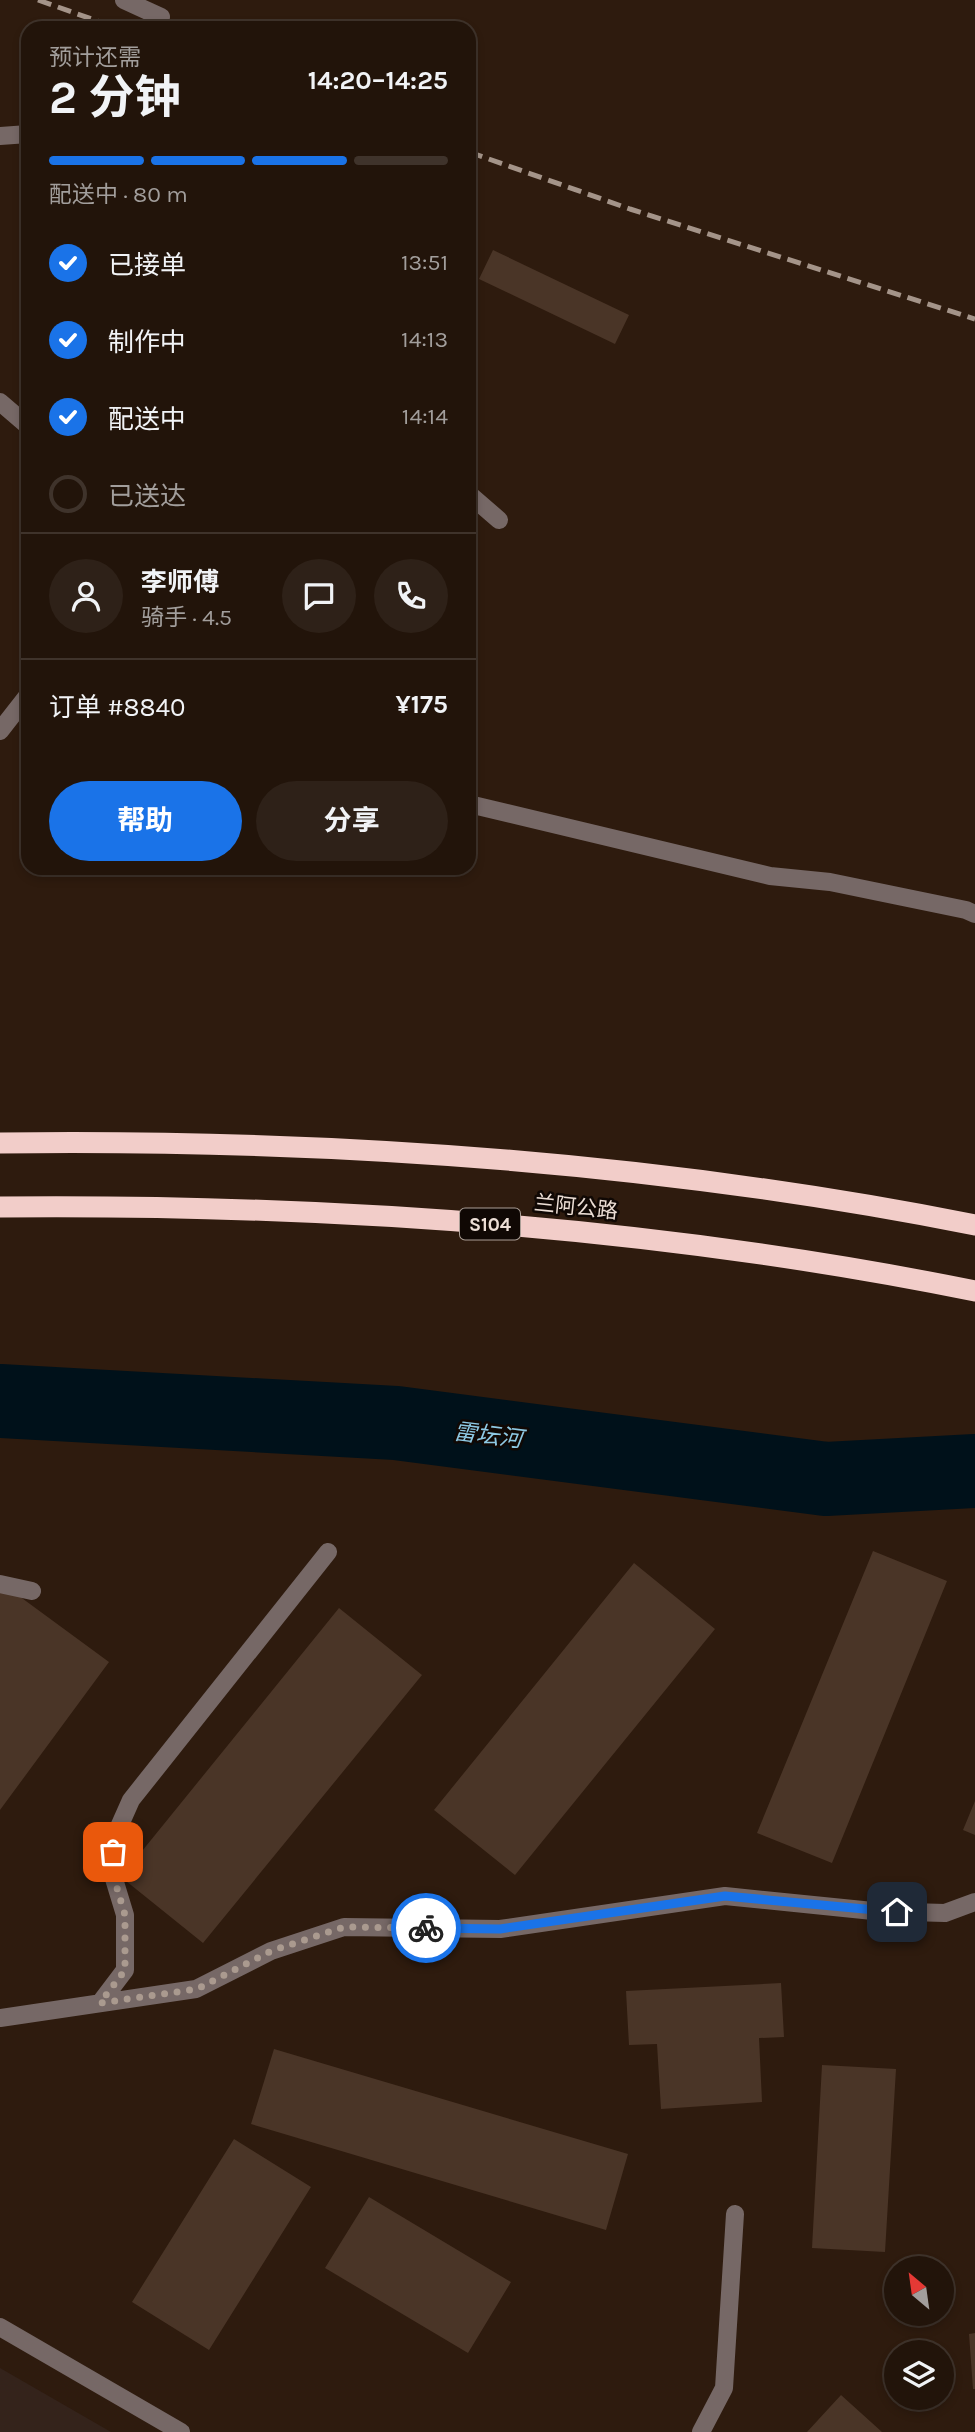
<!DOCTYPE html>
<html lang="zh">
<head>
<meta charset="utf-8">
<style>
  :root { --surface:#22140a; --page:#2e2118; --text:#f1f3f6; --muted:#a29e9c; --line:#3f332b; --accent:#1a73e8 }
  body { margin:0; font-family:Karla,"Noto Sans SC",sans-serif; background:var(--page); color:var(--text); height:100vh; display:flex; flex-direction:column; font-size:26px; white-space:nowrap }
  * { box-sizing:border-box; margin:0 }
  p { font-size:23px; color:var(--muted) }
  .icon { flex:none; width:38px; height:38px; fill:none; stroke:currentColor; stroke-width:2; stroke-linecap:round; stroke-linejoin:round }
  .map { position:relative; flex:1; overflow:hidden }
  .side { position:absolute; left:21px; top:21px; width:455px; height:854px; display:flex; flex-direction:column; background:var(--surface); border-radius:21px; box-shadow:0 4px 10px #0003,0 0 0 2px var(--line) }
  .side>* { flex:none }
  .needle { width:46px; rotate:331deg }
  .fabs { position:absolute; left:884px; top:2256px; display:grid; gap:14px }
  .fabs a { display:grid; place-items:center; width:70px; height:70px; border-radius:50%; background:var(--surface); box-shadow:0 4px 10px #0003,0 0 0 2px var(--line); font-size:35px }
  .pin { position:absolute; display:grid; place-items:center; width:60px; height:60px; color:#fff; margin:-30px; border-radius:14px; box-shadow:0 4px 10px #0006 }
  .courier { position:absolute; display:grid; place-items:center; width:70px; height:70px; margin:-35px; border:5px solid #1a73e8; border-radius:50%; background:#fff; color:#222; box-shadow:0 2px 9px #0007 }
  .headline em { font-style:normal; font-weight:700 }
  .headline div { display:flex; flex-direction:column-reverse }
  .headline { display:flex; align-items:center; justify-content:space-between; height:119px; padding:0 28px }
  h1 { font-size:46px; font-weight:700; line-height:52px }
  .bar { display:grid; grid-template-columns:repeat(4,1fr); gap:10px 7px; align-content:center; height:84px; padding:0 28px }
  .bar i { height:9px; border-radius:5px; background:var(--line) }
  .bar .current { background:var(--accent) }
  .bar p { grid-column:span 4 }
  .line { display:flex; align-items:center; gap:18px; padding:0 28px; border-top:2px solid var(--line) }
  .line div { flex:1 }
  .round { display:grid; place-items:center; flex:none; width:74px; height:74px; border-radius:37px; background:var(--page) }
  ol { padding:0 28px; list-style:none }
  li { display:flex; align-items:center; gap:21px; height:77px }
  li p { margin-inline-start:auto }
  li .icon { padding:7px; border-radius:50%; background:var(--accent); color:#fff; stroke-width:4 }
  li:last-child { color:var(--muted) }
  li i { width:38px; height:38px; border:4px solid var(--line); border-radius:50% }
  .button { display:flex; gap:14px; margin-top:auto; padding:14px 28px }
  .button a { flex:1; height:80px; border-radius:42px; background:var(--accent); color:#fff; font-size:28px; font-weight:700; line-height:80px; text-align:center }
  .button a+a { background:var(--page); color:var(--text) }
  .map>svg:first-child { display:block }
  .industrial { fill:#34231b }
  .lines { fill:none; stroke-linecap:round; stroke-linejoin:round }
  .river { stroke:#00111a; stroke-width:74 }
  .building { fill:#4a3527 }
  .minor { stroke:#766866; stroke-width:18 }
  .highway { stroke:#f2cdc9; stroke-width:21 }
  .rail { stroke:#a49489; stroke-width:5; stroke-dasharray:14 7; stroke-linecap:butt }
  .done { stroke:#aa9a8f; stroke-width:7; stroke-dasharray:0 12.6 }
  .route { stroke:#1a73e8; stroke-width:9 }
  .labels { text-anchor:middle; stroke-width:5; stroke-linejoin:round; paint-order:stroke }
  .shield { fill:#100804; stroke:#aa9e96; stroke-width:2 }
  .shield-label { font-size:19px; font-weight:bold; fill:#ecded5 }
  .street-label { font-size:21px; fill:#ecded5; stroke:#100804 }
  .water-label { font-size:23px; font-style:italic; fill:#8ec9e4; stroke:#100804 }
</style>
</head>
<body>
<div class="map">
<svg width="975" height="2432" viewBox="0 0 975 2432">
  <rect width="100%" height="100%" fill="#2e1b0e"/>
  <!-- industrial -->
  <path class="industrial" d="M0,2368L111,2432H0Z"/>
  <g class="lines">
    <!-- river -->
    <path class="river" d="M0,1401L396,1423L826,1479L975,1471"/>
  </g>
  <!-- building -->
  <path class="building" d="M493,250L629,315L615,344L479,279Z
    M873,1551L947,1581L832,1863L757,1833Z
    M634,1563L715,1629L515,1875L434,1810Z
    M0,1582L109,1662L0,1810Z
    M339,1608L422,1675L203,1943L121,1877Z
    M975,1801V1835L963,1830Z
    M781,1983L784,2037L759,2038L762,2102L661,2109L657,2044L629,2045L626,1991Z
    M274,2049L628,2154L606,2230L251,2124Z
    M822,2065L896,2069L885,2252L812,2248Z
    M234,2139L311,2187L209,2350L132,2302Z
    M369,2197L511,2282L468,2353L325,2268Z
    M975,2333V2389H973L969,2334Z
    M841,2395L882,2432H807Z"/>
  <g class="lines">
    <!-- minor -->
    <path class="minor" d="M124,0L161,17
      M0,136L28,134
      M0,402L28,426
      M469,494L499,520
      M0,731L28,695
      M469,804L770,876L830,882L966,910L975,914
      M0,1584L32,1591
      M100,2003L125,1970V1915L111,1869L115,1836L131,1800L328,1552
      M0,2018L196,1989L271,1951L344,1927L500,1929L725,1896L873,1911L945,1913L975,1902
      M0,2327L181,2432
      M701,2432L724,2388L735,2214"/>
    <!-- highway -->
    <path class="highway" d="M0,1143C326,1139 654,1161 975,1225
      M0,1207C326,1204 655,1226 975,1291"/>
    <!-- rail -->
    <path class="rail" d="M38,0L117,28
      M469,152L630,209L975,319"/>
  </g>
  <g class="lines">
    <!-- done -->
    <path class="done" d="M113,1852L111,1868L125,1915V1970L100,2003L197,1989L271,1951L344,1927L426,1928"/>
    <!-- route -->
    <path class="route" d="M426,1928L500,1929L725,1896L897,1912"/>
  </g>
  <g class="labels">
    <!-- shield labels -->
    <rect class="shield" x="460" y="1208.5" width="60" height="31" rx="5"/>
    <g class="shield-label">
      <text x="490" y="1231">S104</text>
    </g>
    <!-- street labels -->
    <g class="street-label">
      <text transform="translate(576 1207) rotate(6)" y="7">兰阿公路</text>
    </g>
    <!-- water labels -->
    <g class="water-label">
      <text transform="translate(488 1435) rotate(7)" y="8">雷坛河</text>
    </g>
  </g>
</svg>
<div class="fabs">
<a><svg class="needle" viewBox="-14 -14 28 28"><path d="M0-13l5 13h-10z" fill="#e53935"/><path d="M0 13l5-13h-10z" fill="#a29e9c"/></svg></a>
<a><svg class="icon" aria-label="layers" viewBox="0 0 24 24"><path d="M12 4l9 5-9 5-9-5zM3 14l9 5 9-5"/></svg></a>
</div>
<div class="pin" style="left:113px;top:1852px;background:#ea580c"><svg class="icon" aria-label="bag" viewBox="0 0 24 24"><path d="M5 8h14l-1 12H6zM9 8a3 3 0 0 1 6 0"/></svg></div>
<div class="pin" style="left:897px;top:1912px;background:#1f2937"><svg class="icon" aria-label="home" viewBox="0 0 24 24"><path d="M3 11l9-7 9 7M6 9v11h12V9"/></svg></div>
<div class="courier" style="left:426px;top:1928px"><svg class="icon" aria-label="bike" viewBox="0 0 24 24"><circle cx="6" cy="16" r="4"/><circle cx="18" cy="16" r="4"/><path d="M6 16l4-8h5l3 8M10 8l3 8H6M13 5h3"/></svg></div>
<section class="side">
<div class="headline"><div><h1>2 分钟</h1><p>预计还需</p></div><em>14:20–14:25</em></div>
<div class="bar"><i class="current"></i><i class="current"></i><i class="current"></i><i></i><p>配送中 · 80 m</p></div>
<ol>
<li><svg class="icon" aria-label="check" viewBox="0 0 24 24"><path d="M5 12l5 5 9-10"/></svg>已接单<p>13:51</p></li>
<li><svg class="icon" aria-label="check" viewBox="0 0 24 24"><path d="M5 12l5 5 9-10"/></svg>制作中<p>14:13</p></li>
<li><svg class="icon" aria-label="check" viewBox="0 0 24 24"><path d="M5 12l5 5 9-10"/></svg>配送中<p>14:14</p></li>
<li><i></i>已送达</li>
</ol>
<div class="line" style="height:126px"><a class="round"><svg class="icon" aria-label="person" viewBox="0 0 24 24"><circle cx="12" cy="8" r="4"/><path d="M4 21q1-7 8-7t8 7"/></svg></a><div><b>李师傅</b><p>骑手 · 4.5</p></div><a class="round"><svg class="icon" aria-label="chat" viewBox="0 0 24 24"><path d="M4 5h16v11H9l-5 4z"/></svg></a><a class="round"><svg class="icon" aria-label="phone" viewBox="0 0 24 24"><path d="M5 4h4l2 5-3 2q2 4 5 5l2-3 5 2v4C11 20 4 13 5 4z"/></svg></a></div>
<div class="line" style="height:91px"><div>订单 #8840</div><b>¥175</b></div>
<div class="button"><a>帮助</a><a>分享</a></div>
</section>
</div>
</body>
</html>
